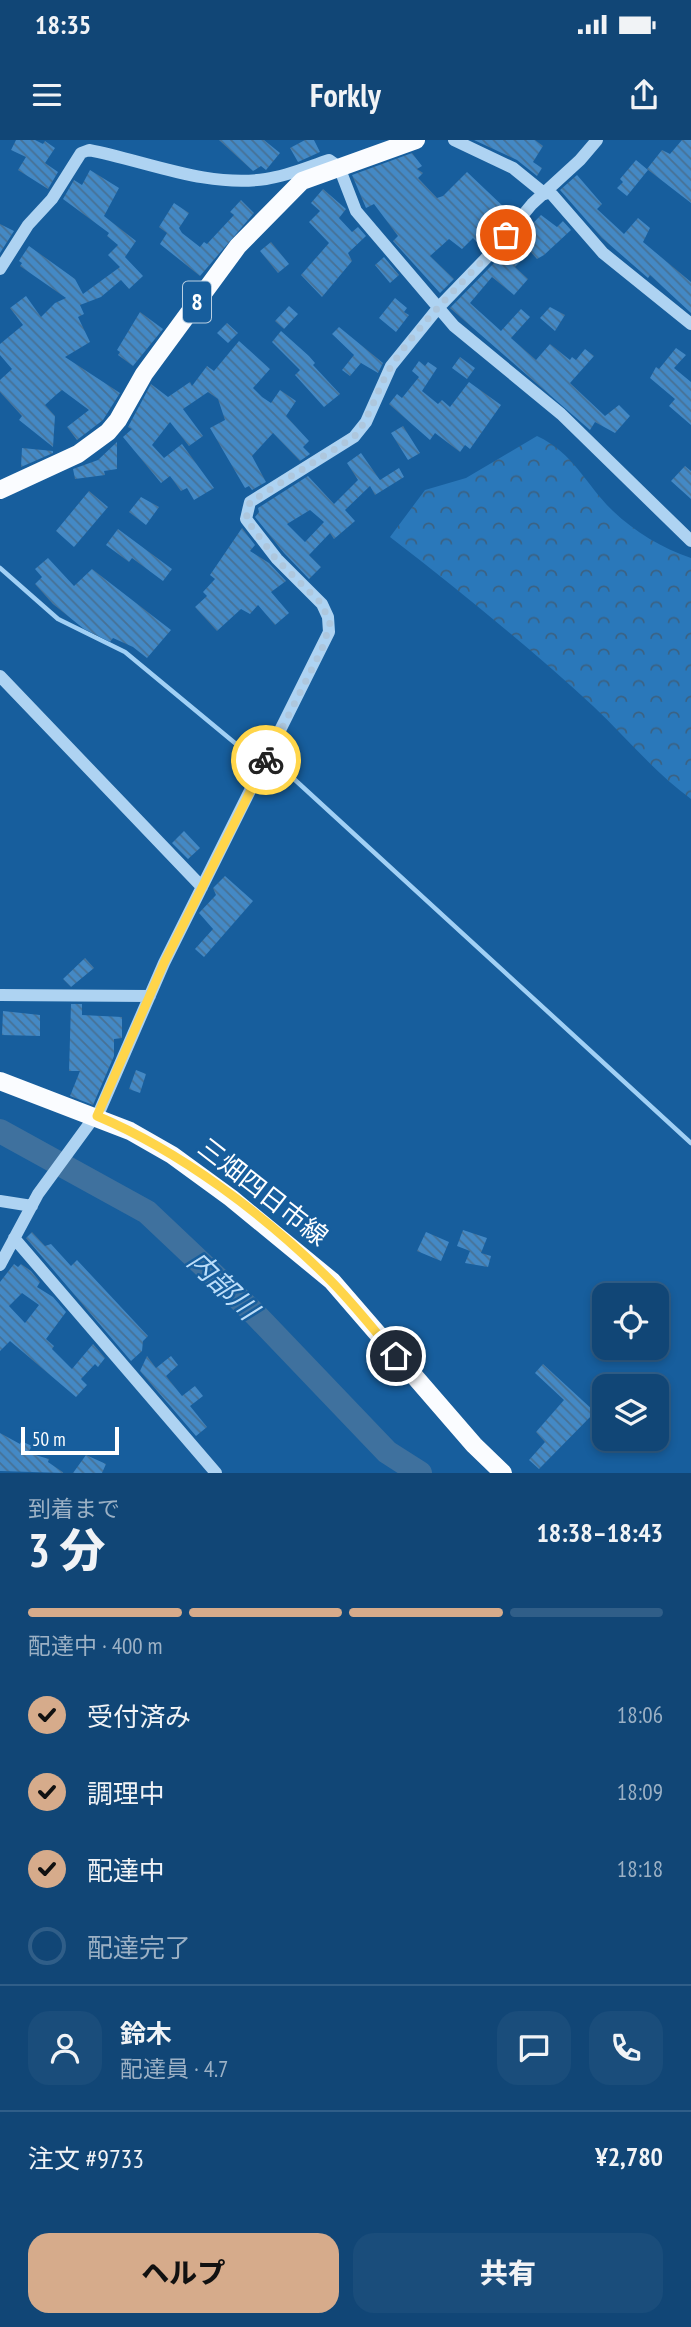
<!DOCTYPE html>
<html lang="ja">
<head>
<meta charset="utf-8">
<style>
  :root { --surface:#114676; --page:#1a4d7b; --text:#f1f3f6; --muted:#9cb1c5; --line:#305e88; --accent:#d6ab8b }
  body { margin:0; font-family:"PT Sans Narrow","Noto Sans JP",sans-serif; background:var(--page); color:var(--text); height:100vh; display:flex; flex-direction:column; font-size:26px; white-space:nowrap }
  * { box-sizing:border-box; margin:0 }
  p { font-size:23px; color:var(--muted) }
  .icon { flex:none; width:38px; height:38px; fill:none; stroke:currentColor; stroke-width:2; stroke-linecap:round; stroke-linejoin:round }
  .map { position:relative; height:1333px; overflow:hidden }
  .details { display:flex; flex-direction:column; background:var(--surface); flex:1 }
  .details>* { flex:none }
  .buttons { position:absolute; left:592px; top:1143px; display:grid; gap:14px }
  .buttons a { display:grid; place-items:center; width:77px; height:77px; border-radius:14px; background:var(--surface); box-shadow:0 4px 10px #0003,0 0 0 2px var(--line); font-size:35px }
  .scale { position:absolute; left:21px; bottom:18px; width:98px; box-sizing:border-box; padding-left:7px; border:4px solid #fff; border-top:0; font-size:19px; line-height:24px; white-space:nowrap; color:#fff; -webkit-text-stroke:5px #175e9d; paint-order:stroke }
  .pin { position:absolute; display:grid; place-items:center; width:60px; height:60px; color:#fff; margin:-30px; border:4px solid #fff; border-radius:50%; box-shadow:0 2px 7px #0007 }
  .courier { position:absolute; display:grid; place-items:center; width:70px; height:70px; margin:-35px; border:5px solid #ffd54a; border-radius:50%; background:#fff; color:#222; box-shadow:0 2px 9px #0007 }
  .summary em { font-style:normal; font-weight:800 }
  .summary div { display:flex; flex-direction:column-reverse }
  .summary { display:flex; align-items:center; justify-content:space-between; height:119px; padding:0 28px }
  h1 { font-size:46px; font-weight:800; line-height:52px }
  .bar { display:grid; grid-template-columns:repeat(4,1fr); gap:10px 7px; align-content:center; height:84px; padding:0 28px }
  .bar i { height:9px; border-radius:5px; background:var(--line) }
  .bar .on { background:var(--accent) }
  .bar p { grid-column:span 4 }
  .line { display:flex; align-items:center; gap:18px; padding:0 28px; border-top:2px solid var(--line) }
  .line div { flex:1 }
  .round { display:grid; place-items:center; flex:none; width:74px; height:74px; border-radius:21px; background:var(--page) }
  ol { padding:0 28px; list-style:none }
  li { display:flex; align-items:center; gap:21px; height:77px }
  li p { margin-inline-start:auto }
  li .icon { padding:7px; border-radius:50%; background:var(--accent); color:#111; stroke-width:4 }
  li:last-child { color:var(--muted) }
  li i { width:38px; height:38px; border:4px solid var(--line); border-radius:50% }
  .button { display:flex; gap:14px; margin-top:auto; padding:14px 28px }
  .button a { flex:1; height:80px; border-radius:21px; background:var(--accent); color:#111; font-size:28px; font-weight:800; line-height:80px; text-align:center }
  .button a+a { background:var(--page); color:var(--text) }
  .status { display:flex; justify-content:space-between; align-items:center; height:49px; padding:0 35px; background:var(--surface); direction:ltr }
  .status svg { height:19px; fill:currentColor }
  header { display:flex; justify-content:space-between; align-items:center; height:91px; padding:0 28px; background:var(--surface); font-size:32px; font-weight:800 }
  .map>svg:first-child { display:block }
  .forest { fill:url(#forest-crowns) }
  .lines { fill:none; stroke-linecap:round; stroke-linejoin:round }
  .stream { stroke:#a1d0f5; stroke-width:4.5 }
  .river { stroke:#3f719e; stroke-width:24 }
  .building { fill:url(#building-back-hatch); fill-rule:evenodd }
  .minor { stroke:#aed3f2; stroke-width:12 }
  .major { stroke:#fafcff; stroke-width:18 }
  .done { stroke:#aec7dd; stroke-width:7; stroke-dasharray:0 12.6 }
  .route { stroke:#ffd54a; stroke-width:9 }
  .labels { text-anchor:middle; stroke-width:5; stroke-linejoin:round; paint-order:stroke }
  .shield { fill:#175e9d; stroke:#b9cfe2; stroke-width:2 }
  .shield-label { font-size:24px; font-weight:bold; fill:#fff }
  .street-label { font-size:26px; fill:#fff; stroke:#175e9d }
  .water-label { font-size:28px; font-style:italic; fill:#bbddf9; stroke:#175e9d }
</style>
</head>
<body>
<div class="status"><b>18:35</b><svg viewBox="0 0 49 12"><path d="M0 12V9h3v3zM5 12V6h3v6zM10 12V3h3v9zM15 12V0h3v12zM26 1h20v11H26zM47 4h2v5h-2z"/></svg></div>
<header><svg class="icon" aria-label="menu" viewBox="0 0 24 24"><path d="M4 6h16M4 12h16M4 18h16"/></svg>Forkly<svg class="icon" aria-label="share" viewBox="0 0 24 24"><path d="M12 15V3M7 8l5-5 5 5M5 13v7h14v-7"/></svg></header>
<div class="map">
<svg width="691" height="1333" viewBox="0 0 691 1333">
  <defs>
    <pattern id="forest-crowns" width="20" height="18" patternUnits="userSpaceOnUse" patternTransform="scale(1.75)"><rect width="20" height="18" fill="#2a78ba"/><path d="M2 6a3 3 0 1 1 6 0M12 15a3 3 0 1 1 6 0" fill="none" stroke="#3b6283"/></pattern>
    <pattern id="building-back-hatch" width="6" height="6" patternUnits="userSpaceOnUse" patternTransform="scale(1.75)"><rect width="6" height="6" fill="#4489c5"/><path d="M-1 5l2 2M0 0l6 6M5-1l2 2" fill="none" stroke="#477195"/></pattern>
  </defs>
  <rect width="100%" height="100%" fill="#175e9d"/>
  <!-- forest -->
  <path class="forest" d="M537,296C574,313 585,344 613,371C635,392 662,408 691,418V659C654,632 626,597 593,566C529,507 460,451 390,397L425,350L466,338Z"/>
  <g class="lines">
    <!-- stream -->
    <path class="stream" d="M0,428L58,479L125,512L253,618L282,630L294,639L691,1003"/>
    <!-- river -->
    <path class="river" d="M0,991L147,1072L255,1174L387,1312L420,1333"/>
  </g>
  <!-- building -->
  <path class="building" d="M16,0H35L43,4L45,1L55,8L45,23L58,32L48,49L18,30L26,17L11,10Z
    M219,0H264L280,13L266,30L261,26L253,31Z
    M305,0H314L320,12L298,22L290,8Z
    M474,0H535L543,6L533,22L542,28L537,36L517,20Z
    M682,0H691V63L647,29L662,10L670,14Z
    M412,13L422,26L417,29L423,33L418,38L437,58L443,56L467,32L507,70L490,90L495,95L483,108L473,98L462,109L449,99L430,116L454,139L440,153L393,101L398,96L374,64L366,68L352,35Z
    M636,20L648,30L627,56L617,48L623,42L620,39Z
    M90,30L119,48L104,76L136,101L125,117L143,136L129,149L121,140L101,157L80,165L84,174L78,177L90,202L65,217L120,253L103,280L77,300L67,287L89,270L62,250L57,254L45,265L55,276L53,307L19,280L22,276L0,252V240L12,229L0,215V204L23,185L10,168L26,156L41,177L55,163L66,158L20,126L22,123L19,121L29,106L75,139L83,154L120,127L108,115L118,105L107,96L109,93L63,59L74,40L82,45Z
    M577,35L602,64L597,69L624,94L638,78L650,88L643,102L691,142V173L650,135L648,138L602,98L560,50Z
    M323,49L346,69L339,78L352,92L358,87L366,96L348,113L352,121L322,157L301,135L329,103L309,82L320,71L311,63Z
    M241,60L254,73L200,136L160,104L167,93L159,87L174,63L189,73L179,88L182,93L200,107L204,102L207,104L234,75L230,72Z
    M541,75L557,87L563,81L571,90L544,115L537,119L530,111L515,127L528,139L514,155L492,137L470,163L501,191L521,169L530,177L511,198L536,220L550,204L570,220L572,217L576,220L585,209L594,216L570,243L605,276L619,265L630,276L615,293L595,282L590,290L450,168Z
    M0,84L14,91L0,113Z
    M271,102L289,124L278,133L260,111Z
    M384,117L399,135L390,143L375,125Z
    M395,158L407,168L404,172L409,175L396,192L379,178Z
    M289,166L298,174L284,189L275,181Z
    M550,167L565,175L555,191L540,178Z
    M140,172L163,189L133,226L118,215L120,212L117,210Z
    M227,183L238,193L228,203L217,193Z
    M339,187L383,223L378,233L361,223L350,236L342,230L354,215L332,194Z
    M281,191L309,216L315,223L313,225L340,254L324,267L295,235L300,230L272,202Z
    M239,201L270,229L253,248L262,257L271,263L280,250L296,261L286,276L309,301L303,307L310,314L300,321L273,293L252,316L266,342L252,350L249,346L245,348L210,288L225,280L218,259L208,252L183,269L203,296L189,306L170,282L152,305L164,318L182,304L214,348L194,360L187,348L181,351L170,336L161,343L123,297L132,289L128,287L151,244L168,257L190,242L192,246L207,226L214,231Z
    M676,208L686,215L674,228L691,242V285L669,266L675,259L650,238L656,227L659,229Z
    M460,217L475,228L467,239L452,228Z
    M419,221L425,226L428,222L437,228L422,251L438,264L442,260L450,267L469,242L501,265L470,309L465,305L460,312L435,293L430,300L389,264L397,254L402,258L419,237L412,231Z
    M403,286L420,313L408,320L391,293Z
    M117,302V329L104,331L105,335L75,339L73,329L98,320Z
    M22,308L53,311V313L21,327Z
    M361,313L380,340L399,328L404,337L375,355L370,346L345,370L355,381L334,399L330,393L309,415L321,427L309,439L284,413L255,377L259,372L258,368L308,336L334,364L358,340L347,323ZM310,370L324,382L305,402L287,384Z
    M685,326L691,331V359L671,341Z
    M89,351L108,367L74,407L56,391Z
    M141,357L159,367L146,385L129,372Z
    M242,388L255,405L250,411L269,423L286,441L271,452L289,473L275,485L258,465L250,474L241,469L217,491L195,467L207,456L203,452L215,439L210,435Z
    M118,389L172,429L163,441L132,418L129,422L106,405Z
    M48,418L74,446L92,429L171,490L147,518L133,507L113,498L110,502L84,489L53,464L35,444L42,437L35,429Z
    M184,691L200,708L188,719L172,703Z
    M225,736L253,761L204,817L195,809L213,789L199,773L216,755L213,748Z
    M85,818L94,828L71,847L63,839Z
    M71,864H82V875L122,877V898L114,899V916L93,965L70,956L80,931H69Z
    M3,871L40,875V896L2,895Z
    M136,930L146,934L140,953L129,949Z
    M463,1090L487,1098L481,1113L491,1116L488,1127L465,1123L470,1111L457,1106Z
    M32,1092L45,1106L51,1104L71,1126L77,1120L148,1196L143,1201L142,1211L131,1221L26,1098Z
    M426,1092L449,1102L441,1121L417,1111Z
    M14,1124L18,1127L21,1124L31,1131L40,1142L37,1147L53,1157L66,1172L46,1199L54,1206L52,1209L72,1229L93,1204L105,1218L98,1227L95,1224L81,1239L87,1245L76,1257L10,1201L0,1211V1142ZM22,1153L39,1165L25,1183L9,1166Z
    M147,1216L156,1228L171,1216L178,1225L166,1236L182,1256L195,1246L203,1256L190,1266L207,1287L196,1296L140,1231Z
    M543,1224L595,1272L539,1329L529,1320L545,1302L536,1292L564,1260L535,1233Z
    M0,1293L20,1304L21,1301L32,1306L28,1313L49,1319L48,1322L64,1333L0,1331Z
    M86,1315L106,1324L102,1333H73Z"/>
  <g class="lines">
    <!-- minor -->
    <path class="minor" d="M454,0L513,28L545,54
      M549,51L603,113L691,184
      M0,129L28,85L52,59L81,13L89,10C146,21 207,48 266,39C288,36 308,27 329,20L339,27L356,71L454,186L561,274L691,401
      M0,536L202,747
      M0,855L150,856
      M97,977L164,823L329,492L328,477L322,464L277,419L246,379L250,362L354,297L366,282L391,226L438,168L492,112L532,64L580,20L597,0
      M0,1061L32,1066
      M14,1098L216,1333
      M0,1125L38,1054L95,976"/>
    <!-- major -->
    <path class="major" d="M0,350L78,314L108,292L118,280L144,234L238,106L302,41L416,0
      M0,941L130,991L172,1015L231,1058L332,1141L474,1305L503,1333"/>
  </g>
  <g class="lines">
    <!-- done -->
    <path class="done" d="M266,620L322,509L330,484L322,464L276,419L246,379L250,362L354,297C372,275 377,248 392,225C423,178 468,138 506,95"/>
    <!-- route -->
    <path class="route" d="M266,620L164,823L97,976C180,1011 265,1075 329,1139C353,1163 374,1190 396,1216"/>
  </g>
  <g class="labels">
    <!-- shield labels -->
    <rect class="shield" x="183" y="141.5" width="28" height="41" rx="5"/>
    <g class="shield-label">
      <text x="197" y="170">8</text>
    </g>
    <!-- street labels -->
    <g class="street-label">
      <text transform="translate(263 1052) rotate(38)" y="9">三畑四日市線</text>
    </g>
    <!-- water labels -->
    <g class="water-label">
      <text transform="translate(223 1145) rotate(44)" y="10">内部川</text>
    </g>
  </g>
</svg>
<div class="buttons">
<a><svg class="icon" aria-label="locate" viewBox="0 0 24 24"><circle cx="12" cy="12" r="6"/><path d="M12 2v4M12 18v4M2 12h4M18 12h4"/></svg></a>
<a><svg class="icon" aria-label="layers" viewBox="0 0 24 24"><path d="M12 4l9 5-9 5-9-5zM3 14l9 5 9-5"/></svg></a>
</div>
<div class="scale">50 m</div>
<div class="pin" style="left:506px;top:95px;background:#ea580c"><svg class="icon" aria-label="bag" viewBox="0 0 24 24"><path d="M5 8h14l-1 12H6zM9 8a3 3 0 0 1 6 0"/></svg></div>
<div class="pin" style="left:396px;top:1216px;background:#1f2937"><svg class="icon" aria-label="home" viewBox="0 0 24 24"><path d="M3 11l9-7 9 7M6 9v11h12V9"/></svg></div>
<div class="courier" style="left:266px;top:620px"><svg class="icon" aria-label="bike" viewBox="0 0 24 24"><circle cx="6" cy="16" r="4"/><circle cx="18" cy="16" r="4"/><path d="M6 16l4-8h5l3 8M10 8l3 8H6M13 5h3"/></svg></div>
</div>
<section class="details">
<div class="summary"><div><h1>3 分</h1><p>到着まで</p></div><em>18:38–18:43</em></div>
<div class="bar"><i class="on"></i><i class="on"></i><i class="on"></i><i></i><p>配達中 · 400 m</p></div>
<ol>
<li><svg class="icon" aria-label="check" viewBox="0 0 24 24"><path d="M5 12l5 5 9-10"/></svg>受付済み<p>18:06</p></li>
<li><svg class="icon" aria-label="check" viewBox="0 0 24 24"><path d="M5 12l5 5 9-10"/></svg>調理中<p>18:09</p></li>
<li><svg class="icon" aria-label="check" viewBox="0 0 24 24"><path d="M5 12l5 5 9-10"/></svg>配達中<p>18:18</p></li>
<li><i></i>配達完了</li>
</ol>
<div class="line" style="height:126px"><a class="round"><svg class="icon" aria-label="person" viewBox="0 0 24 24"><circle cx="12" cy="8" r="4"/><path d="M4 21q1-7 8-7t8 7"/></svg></a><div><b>鈴木</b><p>配達員 · 4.7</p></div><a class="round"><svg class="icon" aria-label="chat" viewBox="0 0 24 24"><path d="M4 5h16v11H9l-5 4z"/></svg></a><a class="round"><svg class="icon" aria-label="phone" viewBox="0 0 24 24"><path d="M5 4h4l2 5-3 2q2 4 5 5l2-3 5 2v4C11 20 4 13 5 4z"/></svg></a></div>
<div class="line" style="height:91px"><div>注文 #9733</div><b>¥2,780</b></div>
<div class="button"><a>ヘルプ</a><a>共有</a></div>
</section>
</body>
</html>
